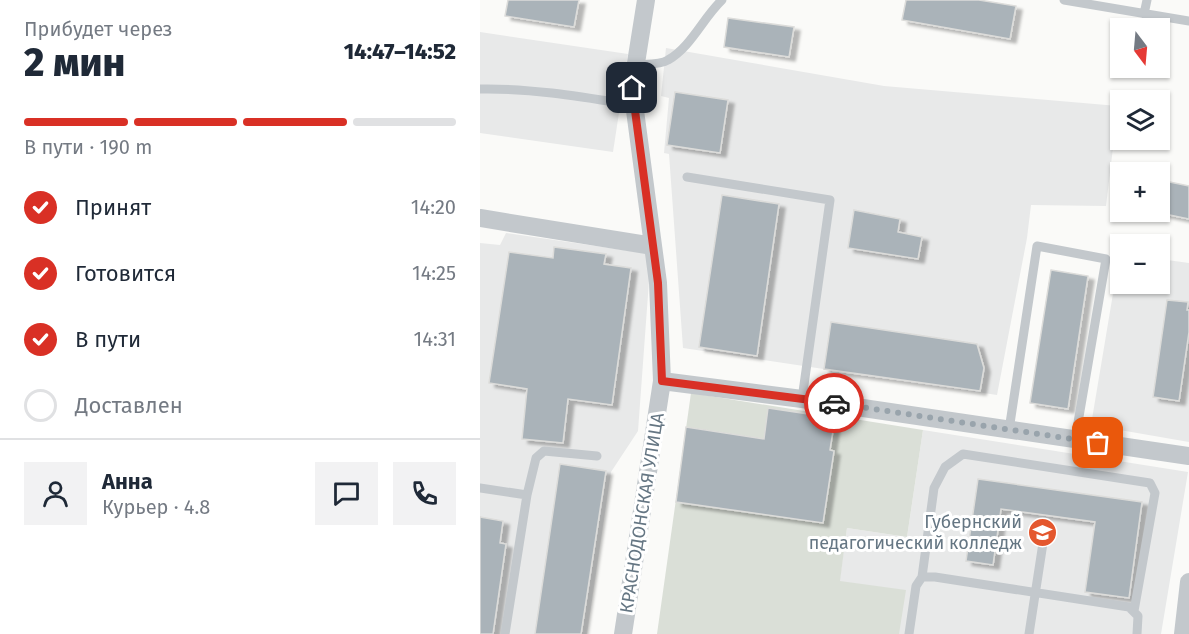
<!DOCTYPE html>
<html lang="ru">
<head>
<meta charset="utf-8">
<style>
  :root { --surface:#fff; --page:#f2f2f3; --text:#1f2937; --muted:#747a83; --line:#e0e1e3; --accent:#d93025 }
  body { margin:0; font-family:"Fira Sans",sans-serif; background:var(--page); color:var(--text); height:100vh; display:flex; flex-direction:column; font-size:22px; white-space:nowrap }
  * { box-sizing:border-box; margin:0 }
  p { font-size:20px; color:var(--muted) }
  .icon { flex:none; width:33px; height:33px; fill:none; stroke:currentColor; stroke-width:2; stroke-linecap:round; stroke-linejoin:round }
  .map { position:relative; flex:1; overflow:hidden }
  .sheet { display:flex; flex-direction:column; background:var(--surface); width:480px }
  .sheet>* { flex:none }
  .needle { width:39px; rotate:164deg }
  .controls { position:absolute; left:630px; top:18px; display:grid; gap:12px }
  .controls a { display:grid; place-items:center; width:60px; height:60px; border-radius:0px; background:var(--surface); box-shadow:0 2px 4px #0004; font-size:30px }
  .pin { position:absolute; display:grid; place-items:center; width:51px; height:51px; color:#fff; margin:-26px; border-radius:12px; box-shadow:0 3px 9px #0006 }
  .courier { position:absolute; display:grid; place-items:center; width:60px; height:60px; margin:-30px; border:4px solid #d93025; border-radius:50%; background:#fff; color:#222; box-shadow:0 2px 8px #0007 }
  .summary em { font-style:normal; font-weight:800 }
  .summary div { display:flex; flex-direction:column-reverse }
  .summary { display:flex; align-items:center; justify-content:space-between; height:102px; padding:0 24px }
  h1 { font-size:39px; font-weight:800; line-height:45px }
  .bar { display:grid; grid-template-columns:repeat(4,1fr); gap:9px 6px; align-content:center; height:72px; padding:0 24px }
  .bar i { height:8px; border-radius:4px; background:var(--line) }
  .bar .on { background:var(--accent) }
  .bar p { grid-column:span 4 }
  .line { display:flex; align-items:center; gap:15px; padding:0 24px; border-top:2px solid var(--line) }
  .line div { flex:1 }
  .round { display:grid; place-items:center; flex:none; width:63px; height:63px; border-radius:0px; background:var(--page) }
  ol { padding:0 24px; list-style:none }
  li { display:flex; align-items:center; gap:18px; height:66px }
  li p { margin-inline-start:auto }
  li .icon { padding:6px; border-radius:50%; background:var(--accent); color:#fff; stroke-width:4 }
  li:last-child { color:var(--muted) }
  li i { width:33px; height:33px; border:3px solid var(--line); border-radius:50% }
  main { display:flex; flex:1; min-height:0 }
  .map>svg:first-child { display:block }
  .built { fill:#e8e9e9 }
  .green { fill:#dadfd7 }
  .building { fill:#aab3b9; stroke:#dcdcda; stroke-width:1.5; filter:url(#shadow) }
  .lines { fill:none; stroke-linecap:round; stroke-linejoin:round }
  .service { stroke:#c3c8cc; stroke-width:9 }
  .minor { stroke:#c3c8cc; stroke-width:18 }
  .done { stroke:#99a4ac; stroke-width:6; stroke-dasharray:0 10.8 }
  .route { stroke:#d93025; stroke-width:8 }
  .labels { text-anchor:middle; stroke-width:6; stroke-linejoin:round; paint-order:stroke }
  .street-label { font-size:18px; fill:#657683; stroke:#fff }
  .poi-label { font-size:18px; fill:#657683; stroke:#fff; text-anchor:end }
</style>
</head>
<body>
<main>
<section class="sheet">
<div class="summary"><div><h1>2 мин</h1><p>Прибудет через</p></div><em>14:47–14:52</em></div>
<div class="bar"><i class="on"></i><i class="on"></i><i class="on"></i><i></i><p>В пути · 190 m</p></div>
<ol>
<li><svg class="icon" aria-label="check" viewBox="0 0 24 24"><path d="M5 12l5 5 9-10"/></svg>Принят<p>14:20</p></li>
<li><svg class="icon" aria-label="check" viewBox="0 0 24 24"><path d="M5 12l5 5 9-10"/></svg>Готовится<p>14:25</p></li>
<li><svg class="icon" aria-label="check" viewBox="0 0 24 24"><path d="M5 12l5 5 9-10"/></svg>В пути<p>14:31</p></li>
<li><i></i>Доставлен</li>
</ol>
<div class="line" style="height:108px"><a class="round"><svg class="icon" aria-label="person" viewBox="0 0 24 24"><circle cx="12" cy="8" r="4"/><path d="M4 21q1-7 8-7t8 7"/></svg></a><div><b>Анна</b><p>Курьер · 4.8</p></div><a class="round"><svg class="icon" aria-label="chat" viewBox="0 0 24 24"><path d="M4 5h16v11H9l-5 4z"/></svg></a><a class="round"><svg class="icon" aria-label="phone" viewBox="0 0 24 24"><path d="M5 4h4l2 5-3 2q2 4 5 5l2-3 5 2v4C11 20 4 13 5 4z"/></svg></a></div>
</section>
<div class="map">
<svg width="709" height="634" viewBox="0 0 709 634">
  <defs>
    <filter id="shadow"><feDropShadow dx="6" dy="4" stdDeviation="1.5" flood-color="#0004"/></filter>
  </defs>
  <rect width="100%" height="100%" fill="#fafaf8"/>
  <!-- built -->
  <path class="built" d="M0,32L148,54L133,152L0,133Z
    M186,48L404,86L638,106L626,206L551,205L547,238L517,395L203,348L189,154L184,153L189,98L181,96Z
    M26,233L171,254L158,431L131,472L107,634H0V243L20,245Z
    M640,252V284H680V259L709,263V442L611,425Z
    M443,430L708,472L681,634H352L367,528L427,537Z"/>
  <!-- green -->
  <path class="green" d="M211,393L443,430L427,537L367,528L360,581L426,590L419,634H177Z"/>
  <!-- building -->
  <path class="building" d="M28,0H99L94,27L25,16Z
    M426,0H499L536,6L530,39L422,20Z
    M248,18L314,27L309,57L244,47Z
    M195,92L248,100L240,153L187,145Z
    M680,180L709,186V219L680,213Z
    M242,195L299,204L277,356L219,347Z
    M374,210L420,219L418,232L442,237L438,259L368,248Z
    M74,247L126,254L124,264L151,268L132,405L88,399L83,443L42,439L47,389L9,383L29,252L73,258Z
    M571,270L608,276L588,409L550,403Z
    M687,300L708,302L707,310H709V332L699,401L673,397Z
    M351,322L497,344L504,368L500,391L344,369Z
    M288,408L355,418L350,450L354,451L343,523L196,502L206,427L284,439Z
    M80,464L126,471L101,634H55Z
    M498,479L662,502L649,598L605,592L615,522L521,509L513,565L486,561Z
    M0,517L23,521L20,543L26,544L13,634H0Z"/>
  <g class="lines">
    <!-- service -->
    <path class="service" d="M584,0L709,21
      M664,14L667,0
      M156,65C165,64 180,65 188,60C211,47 223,18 242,0
      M0,89C51,88 103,97 153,105
      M207,177L350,200L322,399
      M529,430L557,246L626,259L595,440
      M0,488L47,495
      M442,577L454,488L465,467L483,454L670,483L675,493L654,611
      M25,634L47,495L56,458L64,451L117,456
      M429,634L436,586L442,577H455L649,607L658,616L657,634
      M549,634L565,530"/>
    <!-- minor -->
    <path class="minor" d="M0,218L173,246
      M182,381L322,399L709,456
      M143,634L182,381L178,283L152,88L166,0
      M703,634L709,582"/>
  </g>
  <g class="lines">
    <!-- done -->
    <path class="done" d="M354,403L618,443"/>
    <!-- route -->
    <path class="route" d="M152,88L178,283L182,381L354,403"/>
  </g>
  <!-- icons -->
  <defs>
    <symbol id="university-disc" viewBox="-11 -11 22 22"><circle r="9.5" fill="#e4572e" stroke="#fff"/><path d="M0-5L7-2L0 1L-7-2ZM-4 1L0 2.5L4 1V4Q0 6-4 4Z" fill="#fff"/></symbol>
  </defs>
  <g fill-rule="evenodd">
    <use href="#university-disc" x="546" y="516" width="33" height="33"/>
  </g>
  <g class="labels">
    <!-- street labels -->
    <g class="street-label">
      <text transform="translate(162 513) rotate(-81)" y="6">КРАСНОДОНСКАЯ УЛИЦА</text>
    </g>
    <!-- poi labels -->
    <g class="poi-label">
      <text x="542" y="528">Губернский<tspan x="542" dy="21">педагогический колледж</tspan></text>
    </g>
  </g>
</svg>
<div class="controls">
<a><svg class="needle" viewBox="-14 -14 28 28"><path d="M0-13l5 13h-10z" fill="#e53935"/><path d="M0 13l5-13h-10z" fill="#747a83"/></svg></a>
<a><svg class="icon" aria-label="layers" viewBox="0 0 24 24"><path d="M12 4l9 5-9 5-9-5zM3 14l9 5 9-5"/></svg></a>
<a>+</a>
<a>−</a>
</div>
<div class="pin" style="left:618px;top:443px;background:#ea580c"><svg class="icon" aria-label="bag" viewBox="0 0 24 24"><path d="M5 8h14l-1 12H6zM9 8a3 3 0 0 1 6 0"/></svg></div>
<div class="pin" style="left:152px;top:88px;background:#1f2937"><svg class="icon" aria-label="home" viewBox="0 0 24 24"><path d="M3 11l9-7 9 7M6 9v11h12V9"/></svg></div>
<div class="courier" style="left:354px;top:403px"><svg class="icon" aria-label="car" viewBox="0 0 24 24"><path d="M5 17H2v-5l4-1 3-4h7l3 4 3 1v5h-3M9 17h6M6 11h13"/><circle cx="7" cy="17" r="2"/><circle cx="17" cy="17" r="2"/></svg></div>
</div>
</main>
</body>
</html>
